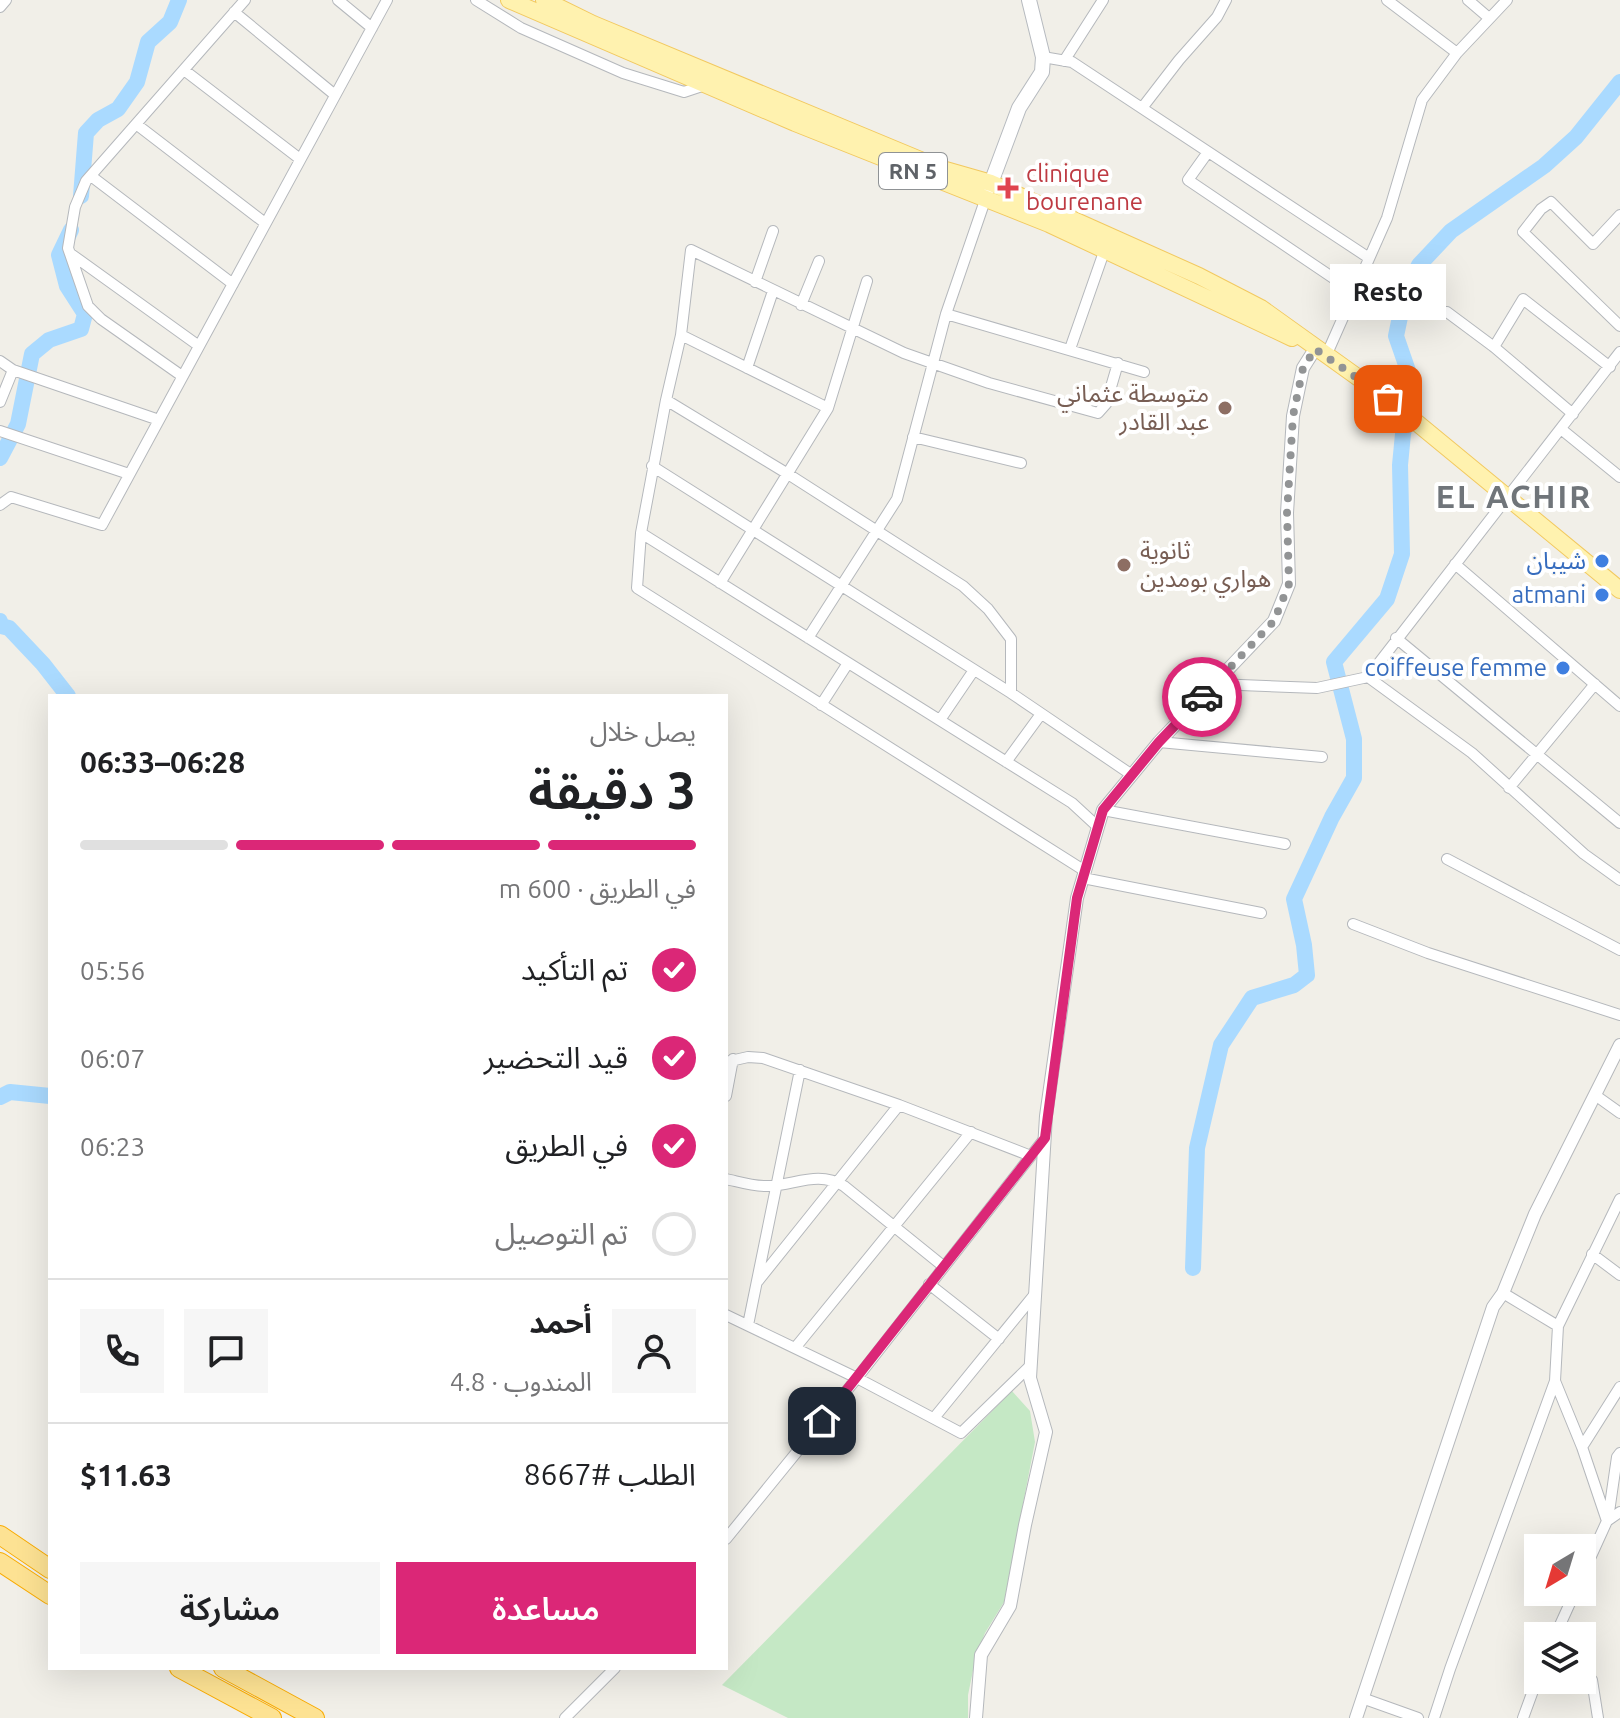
<!DOCTYPE html>
<html lang="ar">
<head>
<meta charset="utf-8">
<style>
  :root { --surface:#fff; --page:#f6f6f6; --text:#202124; --muted:#757577; --line:#e0e0e0; --accent:#db2777 }
  body { margin:0; font-family:Ubuntu,"Noto Sans Arabic",sans-serif; background:var(--page); color:var(--text); direction:rtl; height:100vh; display:flex; flex-direction:column; font-size:30px; white-space:nowrap }
  * { box-sizing:border-box; margin:0 }
  p { font-size:26px; color:var(--muted) }
  .icon { flex:none; width:44px; height:44px; fill:none; stroke:currentColor; stroke-width:2; stroke-linecap:round; stroke-linejoin:round }
  .map { position:relative; flex:1; overflow:hidden; direction:ltr }
  .drawer { position:absolute; left:48px; top:694px; width:680px; height:976px; display:flex; flex-direction:column; background:var(--surface); border-radius:0px; box-shadow:0 8px 32px #0002; direction:rtl }
  .drawer>* { flex:none }
  .needle { width:52px; rotate:218deg }
  .buttons { position:absolute; left:1524px; top:1534px; display:grid; gap:16px }
  .buttons a { display:grid; place-items:center; width:72px; height:72px; border-radius:0px; background:var(--surface); box-shadow:0 8px 32px #0002; font-size:40px }
  .pin { position:absolute; display:grid; place-items:center; width:68px; height:68px; color:#fff; margin:-34px; border-radius:16px; box-shadow:0 4px 12px #0006 }
  .courier { position:absolute; display:grid; place-items:center; width:80px; height:80px; margin:-40px; border:6px solid #db2777; border-radius:50%; background:#fff; color:#222; box-shadow:0 2px 10px #0007 }
  .bubble { position:absolute; height:56px; border-radius:0px; background:var(--surface); box-shadow:0 8px 32px #0002; font-size:26px; font-weight:600; line-height:56px; text-align:center; direction:rtl }
  .headline em { font-style:normal; font-weight:600 }
  .headline div { display:flex; flex-direction:column-reverse }
  .headline { display:flex; align-items:center; justify-content:space-between; height:136px; padding:0 32px }
  h1 { font-size:52px; font-weight:600; line-height:60px }
  .bar { display:grid; grid-template-columns:repeat(4,1fr); gap:12px 8px; align-content:center; height:96px; padding:0 32px }
  .bar i { height:10px; border-radius:6px; background:var(--line) }
  .bar .current { background:var(--accent) }
  .bar p { grid-column:span 4 }
  .line { display:flex; align-items:center; gap:20px; padding:0 32px; border-top:2px solid var(--line) }
  .line div { flex:1 }
  .round { display:grid; place-items:center; flex:none; width:84px; height:84px; border-radius:0px; background:var(--page) }
  ol { padding:0 32px; list-style:none }
  li { display:flex; align-items:center; gap:24px; height:88px }
  li p { margin-inline-start:auto }
  li .icon { padding:8px; border-radius:50%; background:var(--accent); color:#fff; stroke-width:4 }
  li:last-child { color:var(--muted) }
  li i { width:44px; height:44px; border:4px solid var(--line); border-radius:50% }
  .primary-button { display:flex; gap:16px; margin-top:auto; padding:16px 32px }
  .primary-button a { flex:1; height:92px; border-radius:0px; background:var(--accent); color:#fff; font-size:32px; font-weight:600; line-height:92px; text-align:center }
  .primary-button a+a { background:var(--page); color:var(--text) }
  .map>svg:first-child { display:block }
  .green { fill:#c5e8c5 }
  .lines { fill:none; stroke-linecap:round; stroke-linejoin:round }
  .river { stroke:#aadaff; stroke-width:16 }
  .minor-casing { stroke:#b5b8bc; stroke-width:12 }
  .tertiary-casing { stroke:#b5b8bc; stroke-width:14 }
  .secondary-casing { stroke:#b6babf; stroke-width:16 }
  .primary-casing { stroke:#f2c960; stroke-width:18 }
  .motorway-casing { stroke:#f9ab00; stroke-width:20 }
  .minor { stroke:#fff; stroke-width:10 }
  .tertiary { stroke:#fff; stroke-width:12 }
  .secondary { stroke:#fff; stroke-width:14 }
  .primary { stroke:#fff2af; stroke-width:16 }
  .motorway { stroke:#fde293; stroke-width:18 }
  .done { stroke:#929495; stroke-width:8; stroke-dasharray:0 14.4 }
  .route { stroke:#db2777; stroke-width:10 }
  .health-dot { fill:#e0444e; stroke:#fff; stroke-width:3 }
  .education-dot { fill:#8d6e63; stroke:#fff; stroke-width:3 }
  .shop-dot { fill:#3f7fe0; stroke:#fff; stroke-width:3 }
  .labels { text-anchor:middle; stroke-width:8; stroke-linejoin:round; paint-order:stroke }
  .shield { fill:#fff; stroke:#8f9295; stroke-width:2 }
  .shield-label { font-size:22px; font-weight:bold; fill:#5f6368 }
  .health-label { font-size:24px; fill:#be3a42; stroke:#fff; text-anchor:start }
  .education-label { font-size:24px; fill:#785e54; stroke:#fff; text-anchor:end }
  .shop-label { font-size:24px; fill:#366cbe; stroke:#fff; text-anchor:end }
  .district-label { font-size:32px; font-weight:bold; letter-spacing:2px; fill:#70757a; stroke:#fff }
</style>
</head>
<body>
<div class="map">
<svg width="1620" height="1718" viewBox="0 0 1620 1718">
  <rect width="100%" height="100%" fill="#f1efe8"/>
  <!-- green -->
  <path class="green" d="M1012,1391L1030,1411L1035,1442L1004,1602L985,1633L976,1656L968,1695V1718H788L722,1685Z"/>
  <g class="lines">
    <!-- river -->
    <path class="river" d="M81,196L86,133L98,120L118,109L137,82L148,42L170,22L179,0
      M0,458L18,424L32,354L49,340L81,329L85,314L67,286L59,255L71,230
      M0,621L1,626L9,628L43,664L68,696
      M0,1097L10,1092L50,1096
      M1193,1268L1197,1148L1221,1045L1252,998L1294,985L1307,975L1304,945L1294,899L1332,817L1354,778V739L1334,662L1387,599L1402,554L1400,465L1403,434L1414,388L1396,336L1405,293L1419,265L1451,231L1544,166L1576,137L1620,82"/>
    <defs>
      <path id="minor" d="M338,0L372,28
        M476,0L521,28L623,73L684,92L705,85
        M1387,0L1457,53
        M1468,0L1489,18
        M0,7L6,0
        M234,12L335,95
        M1043,57L1072,62L1369,258
        M1064,61L1103,0
        M184,70L300,159
        M1142,108L1179,60L1217,17L1226,0
        M136,124L265,223
        M1208,152L1188,180L1354,292
        M91,176L233,284
        M1620,215L1593,244L1551,202L1541,209L1523,232L1620,326
        M71,254L199,346
        M755,282L773,231
        M801,305L819,261
        M1447,312L1494,347L1573,414
        M946,314L1144,372
        M681,335L828,408
        M1494,347L1523,299L1610,367
        M1070,349L1105,249
        M1620,352L1368,677L1472,753L1584,854L1620,880
        M1326,356L1387,218L1422,100L1457,53L1507,0
        M0,361L13,370L0,402
        M747,368L773,291
        M13,370L159,420
        M182,376L101,319L88,306L68,248L75,207L86,181L245,0
        M666,400L681,335L691,250L904,353L989,383L1098,413L1106,404L1118,363
        M1561,429L1620,477
        M0,431L129,474
        M913,437L1021,463
        M652,466L1011,693L1132,775
        M0,505L11,497L102,525L387,0
        M641,533L637,588L1085,871
        M1455,564L1620,706
        M720,583L828,408L867,281
        M808,638L897,499L946,314L991,183
        M1396,638L1620,823
        M1215,684L1317,688L1368,677
        M1011,693V639L988,609L963,586L788,474L666,400L641,533L1072,803L1098,827
        M821,705L848,663
        M940,720L974,670
        M1159,742L1322,757
        M1006,762L1041,714
        M1509,788L1595,684
        M1103,810L1285,844
        M1447,859L1620,950
        M1083,878L1261,913
        M1353,924L1428,953L1620,1015
        M726,1062L748,1057L763,1058L899,1105L1031,1156
        M1595,1095L1620,1113
        M726,1096L733,1059
        M726,1179C740,1182 755,1187 770,1186C797,1184 819,1171 844,1186L943,1266
        M1592,1254L1620,1275
        M758,1281L899,1105
        M929,1284L999,1339
        M726,1315L857,1378L961,1433L1031,1365
        M748,1325L800,1070
        M1558,1326L1620,1199
        M795,1348L971,1132
        M1555,1381L1582,1447L1607,1521
        M934,1418L1035,1294
        M1582,1447L1620,1387
        M1608,1519L1617,1457L1620,1453
        M726,1539L857,1378L1045,1138
        M1582,1576L1607,1521L1620,1512
        M1555,1636L1575,1592
        M1582,1668L1592,1680L1598,1718
        M1362,1698L1418,1718
        M565,1718L615,1668
        M1434,1718L1450,1669L1555,1381L1558,1326L1503,1293
        M1523,1718L1538,1677"/>
      <path id="tertiary" d="M976,1718L981,1655L1010,1606L1025,1525L1046,1432L1030,1378L1046,1116L1077,898L1103,810L1159,742L1274,621L1289,584L1287,513L1293,416L1303,368L1315,349
        M1356,1718L1493,1307L1503,1293L1535,1214L1620,1045"/>
      <path id="secondary" d="M991,183L1019,108L1042,72L1043,57L1029,0"/>
      <path id="primary" d="M509,0L795,123L1049,224L1292,338
        M544,0L593,24L942,169L991,183L1199,276L1261,308L1388,399L1620,590"/>
      <path id="motorway" d="M0,1535L50,1569
        M0,1562L50,1595
        M179,1668L272,1718
        M223,1668L315,1718"/>
    </defs>
    <!-- minor casing -->
    <use href="#minor" class="minor-casing"/>
    <!-- tertiary casing -->
    <use href="#tertiary" class="tertiary-casing"/>
    <!-- secondary casing -->
    <use href="#secondary" class="secondary-casing"/>
    <!-- primary casing -->
    <use href="#primary" class="primary-casing"/>
    <!-- motorway casing -->
    <use href="#motorway" class="motorway-casing"/>
    <!-- minor -->
    <use href="#minor" class="minor"/>
    <!-- tertiary -->
    <use href="#tertiary" class="tertiary"/>
    <!-- secondary -->
    <use href="#secondary" class="secondary"/>
    <!-- primary -->
    <use href="#primary" class="primary"/>
    <!-- motorway -->
    <use href="#motorway" class="motorway"/>
  </g>
  <g class="lines">
    <!-- done -->
    <path class="done" d="M1202,697L1274,621L1289,584L1287,513L1293,416L1303,368L1315,349L1388,399"/>
    <!-- route -->
    <path class="route" d="M822,1421L1045,1138L1077,898L1103,810L1159,742L1202,697"/>
  </g>
  <!-- markers -->
  <path class="health-dot" d="M1004 176h8v8h8v8h-8v8h-8v-8h-8v-8h8z"/>
  <g class="education-dot">
    <circle cx="1225" cy="408" r="8"/>
    <circle cx="1124" cy="565" r="8"/>
  </g>
  <g class="shop-dot">
    <circle cx="1602" cy="561" r="8"/>
    <circle cx="1602" cy="595" r="8"/>
    <circle cx="1563" cy="668" r="8"/>
  </g>
  <g class="labels">
    <!-- shield labels -->
    <rect class="shield" x="879" y="153" width="68" height="36" rx="6"/>
    <g class="shield-label">
      <text x="913" y="179">RN 5</text>
    </g>
    <!-- health labels -->
    <g class="health-label">
      <text x="1026" y="182">clinique<tspan x="1026" dy="28">bourenane</tspan></text>
    </g>
    <!-- education labels -->
    <g class="education-label">
      <text x="1209" y="402">متوسطة عثماني<tspan x="1209" dy="28">عبد القادر</tspan></text>
      <text x="1140" y="559" text-anchor="start">ثانوية<tspan x="1140" dy="28">هواري بومدين</tspan></text>
    </g>
    <!-- shop labels -->
    <g class="shop-label">
      <text x="1586" y="569">شيبان</text>
      <text x="1586" y="603">atmani</text>
      <text x="1547" y="676">coiffeuse femme</text>
    </g>
    <!-- district labels -->
    <g class="district-label">
      <text x="1514" y="508">EL ACHIR</text>
    </g>
  </g>
</svg>
<div class="buttons">
<a><svg class="needle" viewBox="-14 -14 28 28"><path d="M0-13l5 13h-10z" fill="#e53935"/><path d="M0 13l5-13h-10z" fill="#757577"/></svg></a>
<a><svg class="icon" aria-label="layers" viewBox="0 0 24 24"><path d="M12 4l9 5-9 5-9-5zM3 14l9 5 9-5"/></svg></a>
</div>
<div class="pin" style="left:1388px;top:399px;background:#ea580c"><svg class="icon" aria-label="bag" viewBox="0 0 24 24"><path d="M5 8h14l-1 12H6zM9 8a3 3 0 0 1 6 0"/></svg></div>
<div class="pin" style="left:822px;top:1421px;background:#1f2937"><svg class="icon" aria-label="home" viewBox="0 0 24 24"><path d="M3 11l9-7 9 7M6 9v11h12V9"/></svg></div>
<div class="courier" style="left:1202px;top:697px"><svg class="icon" aria-label="car" viewBox="0 0 24 24"><path d="M5 17H2v-5l4-1 3-4h7l3 4 3 1v5h-3M9 17h6M6 11h13"/><circle cx="7" cy="17" r="2"/><circle cx="17" cy="17" r="2"/></svg></div>
<div class="bubble" style="left:1330px;top:264px;width:116px">Resto</div>
<section class="drawer">
<div class="headline"><div><h1>3 دقيقة</h1><p>يصل خلال</p></div><em>06:28–06:33</em></div>
<div class="bar"><i class="current"></i><i class="current"></i><i class="current"></i><i></i><p>في الطريق · 600 m</p></div>
<ol>
<li><svg class="icon" aria-label="check" viewBox="0 0 24 24"><path d="M5 12l5 5 9-10"/></svg>تم التأكيد<p>05:56</p></li>
<li><svg class="icon" aria-label="check" viewBox="0 0 24 24"><path d="M5 12l5 5 9-10"/></svg>قيد التحضير<p>06:07</p></li>
<li><svg class="icon" aria-label="check" viewBox="0 0 24 24"><path d="M5 12l5 5 9-10"/></svg>في الطريق<p>06:23</p></li>
<li><i></i>تم التوصيل</li>
</ol>
<div class="line" style="height:144px"><a class="round"><svg class="icon" aria-label="person" viewBox="0 0 24 24"><circle cx="12" cy="8" r="4"/><path d="M4 21q1-7 8-7t8 7"/></svg></a><div><b>أحمد</b><p>المندوب · 4.8</p></div><a class="round"><svg class="icon" aria-label="chat" viewBox="0 0 24 24"><path d="M4 5h16v11H9l-5 4z"/></svg></a><a class="round"><svg class="icon" aria-label="phone" viewBox="0 0 24 24"><path d="M5 4h4l2 5-3 2q2 4 5 5l2-3 5 2v4C11 20 4 13 5 4z"/></svg></a></div>
<div class="line" style="height:104px"><div>الطلب #8667</div><b>$11.63</b></div>
<div class="primary-button"><a>مساعدة</a><a>مشاركة</a></div>
</section>
</div>
</body>
</html>
